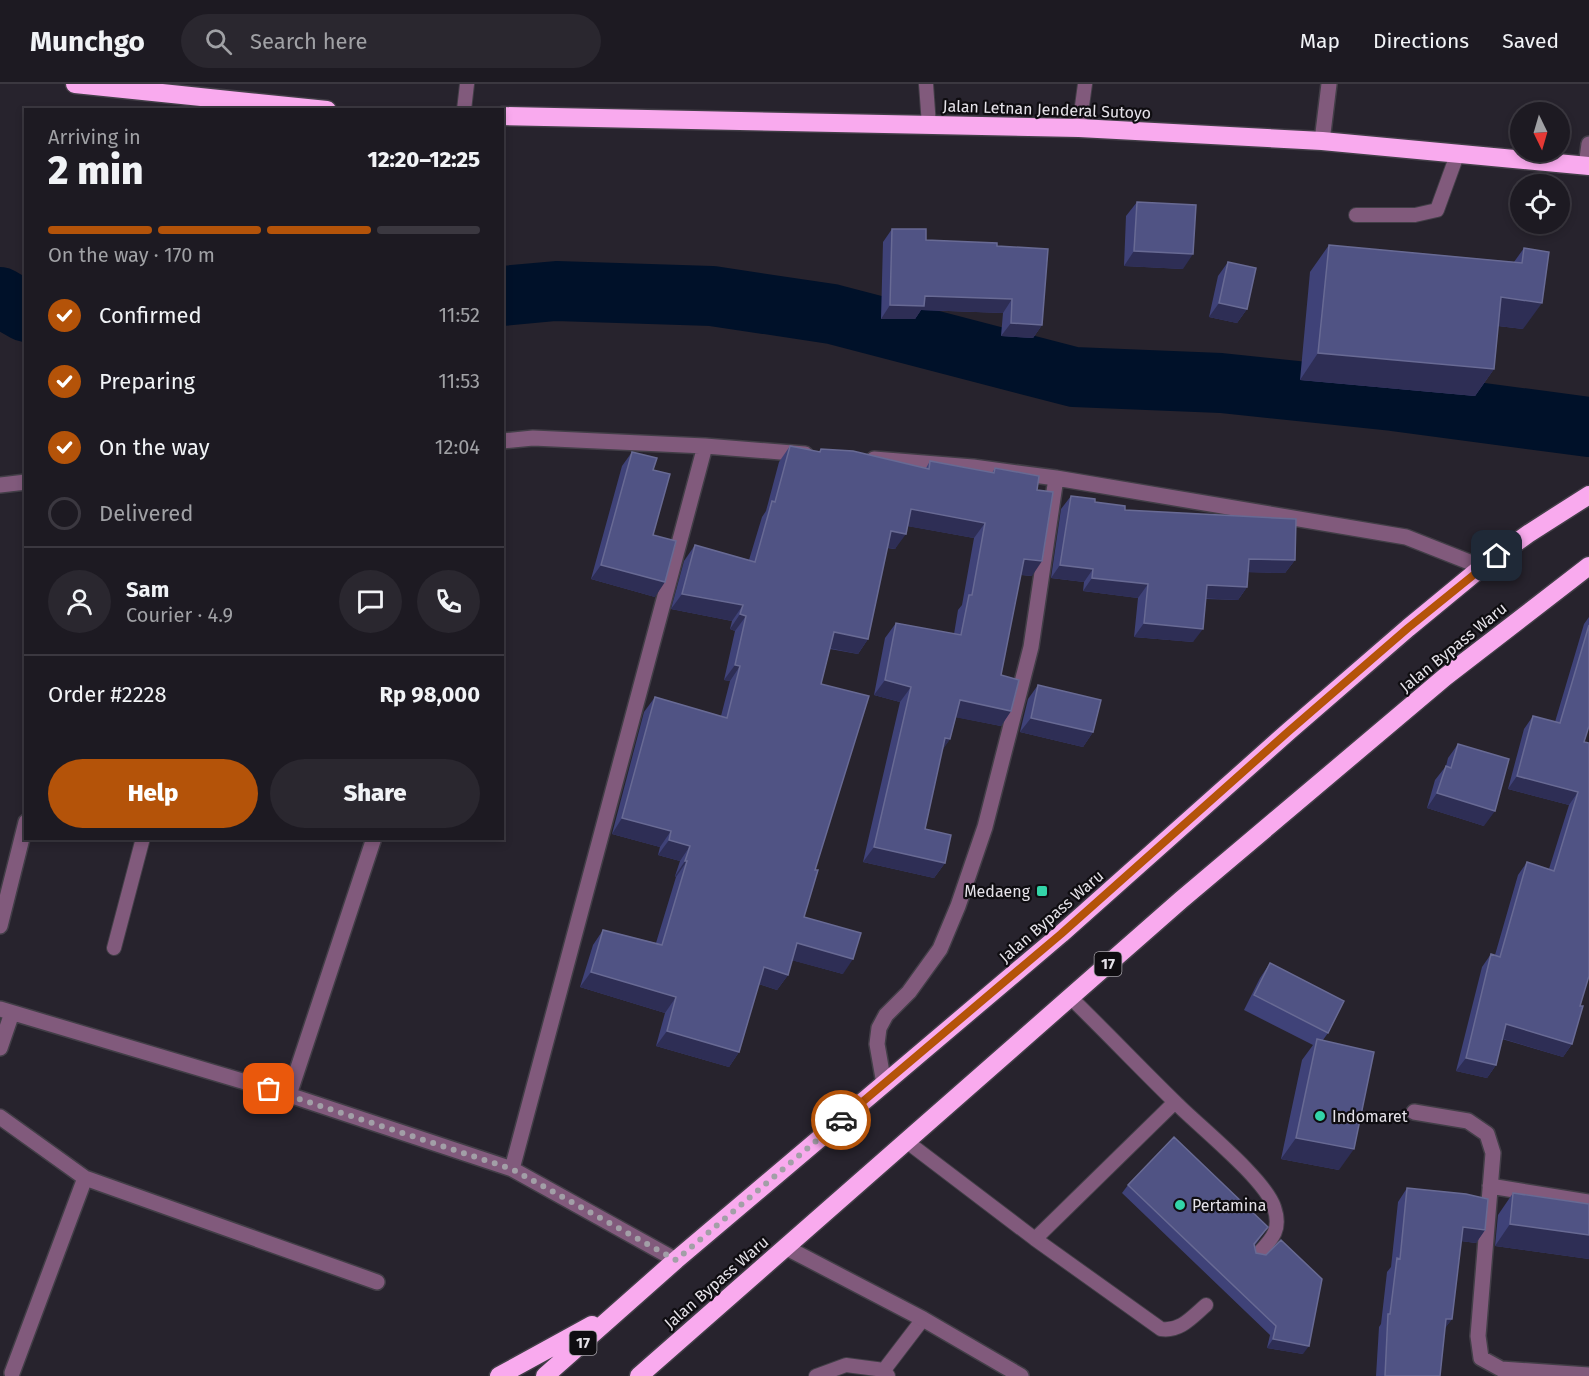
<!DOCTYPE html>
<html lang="en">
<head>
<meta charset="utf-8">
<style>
  :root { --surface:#1d1a22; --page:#2a272f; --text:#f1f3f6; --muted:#a0a1a5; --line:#3b3840; --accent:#b45309 }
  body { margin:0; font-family:"Fira Sans",sans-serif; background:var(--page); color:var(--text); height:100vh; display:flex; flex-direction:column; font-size:22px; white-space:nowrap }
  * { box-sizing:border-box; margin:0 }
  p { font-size:20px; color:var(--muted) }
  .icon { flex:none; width:33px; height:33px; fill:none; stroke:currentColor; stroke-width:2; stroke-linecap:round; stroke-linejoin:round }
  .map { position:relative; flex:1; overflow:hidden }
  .sheet { position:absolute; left:24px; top:24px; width:480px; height:732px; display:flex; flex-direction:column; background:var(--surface); border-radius:0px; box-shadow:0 3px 9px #0003,0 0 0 2px var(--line) }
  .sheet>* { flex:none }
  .needle { width:39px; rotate:175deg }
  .tools { position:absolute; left:1510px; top:18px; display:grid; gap:12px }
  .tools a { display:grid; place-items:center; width:60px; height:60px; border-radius:50%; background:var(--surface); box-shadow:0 3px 9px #0003,0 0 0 2px var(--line); font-size:30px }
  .pin { position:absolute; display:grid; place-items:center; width:51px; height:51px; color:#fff; margin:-26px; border-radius:12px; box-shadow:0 3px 9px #0006 }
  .courier { position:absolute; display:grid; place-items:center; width:60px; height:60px; margin:-30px; border:4px solid #b45309; border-radius:50%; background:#fff; color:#222; box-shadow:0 2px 8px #0007 }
  .headline em { font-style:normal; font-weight:800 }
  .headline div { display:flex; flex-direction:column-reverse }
  .headline { display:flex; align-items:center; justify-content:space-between; height:102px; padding:0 24px }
  h1 { font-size:39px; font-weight:800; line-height:45px }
  .bar { display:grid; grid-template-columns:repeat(4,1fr); gap:9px 6px; align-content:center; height:72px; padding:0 24px }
  .bar i { height:8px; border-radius:4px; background:var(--line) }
  .bar .active { background:var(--accent) }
  .bar p { grid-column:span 4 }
  .line { display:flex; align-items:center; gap:15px; padding:0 24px; border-top:2px solid var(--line) }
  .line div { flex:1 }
  .round { display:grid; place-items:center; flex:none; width:63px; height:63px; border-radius:32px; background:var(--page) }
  ol { padding:0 24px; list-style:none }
  li { display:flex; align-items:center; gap:18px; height:66px }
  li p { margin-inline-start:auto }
  li .icon { padding:6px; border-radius:50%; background:var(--accent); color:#fff; stroke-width:4 }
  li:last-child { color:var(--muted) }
  li i { width:33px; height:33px; border:3px solid var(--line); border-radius:50% }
  .primary-button { display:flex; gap:12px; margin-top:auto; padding:12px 24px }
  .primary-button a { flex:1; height:69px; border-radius:36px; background:var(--accent); color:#fff; font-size:24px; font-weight:800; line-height:69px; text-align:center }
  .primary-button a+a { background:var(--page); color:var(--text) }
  header { display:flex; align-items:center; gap:36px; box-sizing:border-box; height:84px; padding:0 30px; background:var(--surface); border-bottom:2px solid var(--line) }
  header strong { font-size:28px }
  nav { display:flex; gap:33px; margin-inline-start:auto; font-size:21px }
  .search { width:420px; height:54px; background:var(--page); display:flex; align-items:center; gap:15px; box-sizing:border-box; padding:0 21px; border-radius:33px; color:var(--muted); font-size:22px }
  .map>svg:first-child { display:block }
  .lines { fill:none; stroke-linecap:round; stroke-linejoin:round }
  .river { stroke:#001129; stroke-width:60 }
  .lane-casing { stroke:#423e47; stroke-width:16 }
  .street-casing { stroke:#423e47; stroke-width:18 }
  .highway-casing { stroke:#423e47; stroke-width:21 }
  .lane { stroke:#815a7c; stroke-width:14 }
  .street { stroke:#815a7c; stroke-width:15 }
  .highway { stroke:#f9aaee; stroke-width:18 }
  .wall { fill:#3f4278 }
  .shaded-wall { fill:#2e2e55 }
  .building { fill:#505384; stroke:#686a94; stroke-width:1.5 }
  .done { stroke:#a29fa7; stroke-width:6; stroke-dasharray:0 10.8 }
  .route { stroke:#b45309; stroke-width:8 }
  .poi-dot { fill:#33d4a8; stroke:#0f0d11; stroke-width:2 }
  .labels { text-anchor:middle; stroke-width:4.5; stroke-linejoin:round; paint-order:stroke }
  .shield { fill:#0f0d11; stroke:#a5a2a8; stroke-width:1.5 }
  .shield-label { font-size:15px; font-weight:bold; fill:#e5e2e9 }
  .street-label { font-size:16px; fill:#e5e2e9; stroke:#0f0d11 }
  .poi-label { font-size:16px; fill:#e5e2e9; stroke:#0f0d11; text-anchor:start }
</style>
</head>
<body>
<header>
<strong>Munchgo</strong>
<div class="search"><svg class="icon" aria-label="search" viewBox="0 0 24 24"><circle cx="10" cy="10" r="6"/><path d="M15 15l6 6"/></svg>Search here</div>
<nav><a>Map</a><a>Directions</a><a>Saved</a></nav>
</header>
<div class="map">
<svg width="1589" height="1292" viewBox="0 0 1589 1292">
  <rect width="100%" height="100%" fill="#27232d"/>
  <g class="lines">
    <!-- river -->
    <path class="river" d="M502,212L556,207L712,212L832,230L1074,293L1221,299L1393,317L1589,343
      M0,213L26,228"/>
    <defs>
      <path id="lane" d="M926,0L929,41
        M464,26L467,0
        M1079,44L1085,0
        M1356,131H1415L1437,126L1457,71
        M114,864L143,754
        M1070,913C1106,948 1141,985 1177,1020C1200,1043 1265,1095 1274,1123C1282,1146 1272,1155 1257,1171
        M906,1057L1035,1155L1161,1245C1180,1248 1192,1233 1206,1221
        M1035,1155L1175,1018
        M884,1286L923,1235
        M816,1292L846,1281L884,1286L888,1292"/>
      <path id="street" d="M1322,57L1329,0
        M1586,82L1589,60
        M502,357L533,354L705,362L805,370
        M874,375L973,383L1056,394L1406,453L1482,483
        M0,401L26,398
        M0,842L26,738
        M0,925L289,1011L512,1085L676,1176
        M0,964L12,929
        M884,1000L877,960L879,944L886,931L909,908L940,865L958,822L985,743L1031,563L1056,394
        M289,1011L374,754
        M1414,1028L1468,1037L1487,1050L1493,1069L1478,1252L1481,1274L1501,1285L1589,1291
        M0,1033L85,1094L377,1198
        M512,1085L705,362
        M1490,1102L1589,1118
        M785,1163L923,1235L1021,1292
        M12,1289L85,1094"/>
      <path id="highway" d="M75,0L327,26
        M502,32L1079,44L1322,57L1589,82
        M499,1292L592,1241
        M545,1292L676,1176L1061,850L1289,647L1408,544L1482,483L1528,450L1589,411
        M639,1292L1181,816L1445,593L1589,482"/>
    </defs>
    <!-- lane casing -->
    <use href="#lane" class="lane-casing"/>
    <!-- street casing -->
    <use href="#street" class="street-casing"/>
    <!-- highway casing -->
    <use href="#highway" class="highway-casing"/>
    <!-- lane -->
    <use href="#lane" class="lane"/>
    <!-- street -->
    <use href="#street" class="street"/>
    <!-- highway -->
    <use href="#highway" class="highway"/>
  </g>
  <!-- wall -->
  <path class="wall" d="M1137,118L1183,185L1124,182L1126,132Z
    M892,145L926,156L997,162L1042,241L1033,254L1001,252L1003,229L921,226L915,235H881L883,158Z
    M1329,161L1514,178L1524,164L1523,245L1498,242L1494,285L1475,312L1300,296L1310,188Z
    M1228,178L1247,225L1237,239L1209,233L1218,192Z
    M790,362L819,368L821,365L926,384L930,377L992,389L995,384L1037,406L1032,492L1021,491L1001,591L1011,627L1001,642L956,633L950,655L942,666L925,745L945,779L934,794L863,778L900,618L874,611L885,554L896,539L954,550L958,526L962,521L974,454L908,442L895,465L887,464L868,555L858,570L830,565L821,600L815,786L804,833L843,890L792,876L788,891L777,906L759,900L739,968L729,983L656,962L665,929L580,903L593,861L603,846L656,859L676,793L675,792L680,777L658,771L660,763L612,750L644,628L655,613L721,632L730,597L724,596L735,547L730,545L732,537L671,525L684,477L695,461L749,476L762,433L766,427L779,378Z
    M632,368L653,386L655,513L591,495L622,382Z
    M1071,412L1125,426L1295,476L1285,489L1248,488L1247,503L1238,516L1206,515L1193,558L1134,553L1138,514L1083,507L1084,498L1051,494L1061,425Z
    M1589,533V642L1584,658L1580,922L1572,960L1563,973L1502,955L1496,981L1487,994L1456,987L1482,883L1491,870L1495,871L1518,791L1527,778L1549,785L1569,721L1508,705L1524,645L1533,632L1555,638L1584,540Z
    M1038,601L1093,648L1083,663L1020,648L1028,615Z
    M1458,660L1484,742L1427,724L1435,696L1446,682L1448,674Z
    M1270,879L1328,949L1323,956L1339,1086L1281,1075L1302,976L1313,961L1244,926L1260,894Z
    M1128,1101L1268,1143L1255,1161L1256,1169L1303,1270L1267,1264L1270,1251L1122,1109Z
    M1407,1104L1485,1146L1476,1159L1461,1157L1452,1235L1445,1244L1440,1292H1376L1379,1243L1381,1240L1387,1188L1391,1183L1398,1118Z
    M1513,1109L1589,1120V1175L1495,1162L1498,1131Z"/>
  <!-- shaded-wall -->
  <path class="shaded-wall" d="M1134,167L1193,170L1183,185L1124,182Z
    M925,212L1012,215L1003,229L921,226L915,235H881L890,221Z
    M1501,213L1542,219L1523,245L1482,240Z
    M1219,219L1247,225L1237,239L1209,233Z
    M1011,239L1042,241L1033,254L1001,252Z
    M1318,269L1494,285L1475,312L1300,296Z
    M911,425L985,439L974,454L901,441Z
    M891,447L906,450L895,465L880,462Z
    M1024,475L1042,477L1032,492L1014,490Z
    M1249,475L1295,476L1285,489L1239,488Z
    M601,481L665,498L655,513L591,495Z
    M1060,481L1093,485L1084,498L1051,494Z
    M1092,494L1148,500L1138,514L1083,507Z
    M1207,501L1247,503L1238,516L1198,514Z
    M682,510L743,521L732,537L671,525Z
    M740,530L746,532L735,547L730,545Z
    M1144,539L1203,545L1193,558L1134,553Z
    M834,548L868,555L858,570L824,563Z
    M735,581L740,582L730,597L724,596Z
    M885,596L911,603L900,618L874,611Z
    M960,616L1011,627L1001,642L949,632Z
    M1031,634L1093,648L1083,663L1020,648Z
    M945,654L950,655L939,671Z
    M1517,692L1578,708L1569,721L1508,705Z
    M1437,709L1495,727L1484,742L1427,724Z
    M622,734L671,747L660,763L612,750Z
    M669,756L690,762L680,777L658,771Z
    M874,763L945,779L934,794L863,778Z
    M685,777H687L676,793L675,792Z
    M797,859L853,875L843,890L787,875Z
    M764,883L788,891L777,906L753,898Z
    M591,888L676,913L665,929L580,903Z
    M1506,940L1572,960L1563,973L1497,953Z
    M667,947L739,968L729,983L656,962Z
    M1466,974L1496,981L1487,994L1456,987Z
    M1296,1054L1354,1065L1339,1086L1281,1075Z
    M1510,1140L1589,1151V1175L1495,1162Z
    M1463,1143L1485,1146L1476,1159L1453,1156Z
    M1446,1235H1452L1442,1248Z
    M1273,1255L1309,1262L1303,1270L1267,1264Z"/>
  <!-- building -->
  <path class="building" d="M1137,118L1196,121L1193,170L1134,167Z
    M892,145H926V156L997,159V162L1048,165L1042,241L1011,239L1012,215L925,212L924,222L890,221Z
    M1329,161L1522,179L1524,164L1549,168L1542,219L1501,213L1494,285L1318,269Z
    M1228,178L1256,184L1247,225L1219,219Z
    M790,362L820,368L821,365L853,367L929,385L930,377L994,389L995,384L1039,392L1037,406L1053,408L1042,477L1024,475L1001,591L1019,596L1011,627L960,616L950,655L945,654L925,745L951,751L945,779L874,763L911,603L885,596L896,539L961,551L969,511H972L985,439L911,425L906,450L891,447L868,555L834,548L821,600L869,612L815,786H818L804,833L861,849L853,875L797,859L788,891L764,883L739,968L667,947L676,913L591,888L603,846L662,861L687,777H685L690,762L669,756L671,747L622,734L655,613L727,634L740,582L735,581L746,532L740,530L743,521L682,510L695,461L755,478L772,417L775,418Z
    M632,368L657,374L653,386L670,390L653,451L676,457L665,498L601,481Z
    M1071,412L1095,415V418L1125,422V426L1296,435L1295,476L1249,475L1247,503L1207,501L1203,545L1144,539L1148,500L1092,494L1093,485L1060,481Z
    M1589,541V642L1584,658L1589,659V892L1580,922H1583L1572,960L1506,940L1496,981L1466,974L1491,870L1500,873L1527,778L1554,787L1578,708L1517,692L1533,632L1560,639Z
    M1038,601L1101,616L1093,648L1031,634Z
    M1458,660L1509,675L1495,727L1437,709L1446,682L1451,684Z
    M1270,879L1344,917L1328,949L1254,911Z
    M1317,955L1374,968L1354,1065L1296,1054Z
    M1174,1053L1268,1143L1254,1160L1256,1169L1266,1171L1281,1156L1322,1195L1309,1262L1273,1255L1276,1242L1128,1101Z
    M1407,1104L1466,1110L1488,1115L1485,1146L1463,1143L1452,1235H1446L1440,1292H1385L1388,1230H1390L1397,1174L1400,1175Z
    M1513,1109L1589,1120V1151L1510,1140Z"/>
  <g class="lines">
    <!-- done -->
    <path class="done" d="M269,1005L512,1085L676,1176L841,1036"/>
    <!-- route -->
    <path class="route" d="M841,1036L1061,850L1289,647L1408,544L1497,472"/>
  </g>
  <!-- markers -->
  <g class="poi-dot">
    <rect x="1036" y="801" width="12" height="12" rx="3"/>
    <circle cx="1320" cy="1032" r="6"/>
    <circle cx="1180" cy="1121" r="6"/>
  </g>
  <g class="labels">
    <!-- shield labels -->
    <g class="shield">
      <rect x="1094.5" y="868" width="27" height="24" rx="4.5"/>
      <rect x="569.5" y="1247" width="27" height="24" rx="4.5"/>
    </g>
    <g class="shield-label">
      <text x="1108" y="885">17</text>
      <text x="583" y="1264">17</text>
    </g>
    <!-- street labels -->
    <g class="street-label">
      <text transform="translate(1047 25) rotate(2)" y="6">Jalan Letnan Jenderal Sutoyo</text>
      <text transform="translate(1453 563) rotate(-39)" y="6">Jalan Bypass Waru</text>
      <text transform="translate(1051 832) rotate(-41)" y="6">Jalan Bypass Waru</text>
      <text transform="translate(716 1198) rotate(-41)" y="6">Jalan Bypass Waru</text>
    </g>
    <!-- poi labels -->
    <g class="poi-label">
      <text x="1030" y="813" text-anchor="end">Medaeng</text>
      <text x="1332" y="1038">Indomaret</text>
      <text x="1192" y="1127">Pertamina</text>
    </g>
  </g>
</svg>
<div class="tools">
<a><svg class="needle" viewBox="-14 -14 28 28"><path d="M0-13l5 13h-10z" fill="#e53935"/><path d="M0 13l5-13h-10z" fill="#a0a1a5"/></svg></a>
<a><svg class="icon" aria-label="locate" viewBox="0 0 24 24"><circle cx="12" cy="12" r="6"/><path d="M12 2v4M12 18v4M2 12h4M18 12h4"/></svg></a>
</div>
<div class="pin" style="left:269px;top:1005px;background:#ea580c"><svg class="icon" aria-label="bag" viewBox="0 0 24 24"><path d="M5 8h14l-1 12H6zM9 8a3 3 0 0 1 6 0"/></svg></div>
<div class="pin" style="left:1497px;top:472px;background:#1f2937"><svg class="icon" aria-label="home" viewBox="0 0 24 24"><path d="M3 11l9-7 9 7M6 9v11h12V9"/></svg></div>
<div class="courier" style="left:841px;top:1036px"><svg class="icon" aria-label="car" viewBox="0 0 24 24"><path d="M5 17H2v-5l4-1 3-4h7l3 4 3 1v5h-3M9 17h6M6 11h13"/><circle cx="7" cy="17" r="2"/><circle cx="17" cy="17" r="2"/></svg></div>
<section class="sheet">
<div class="headline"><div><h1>2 min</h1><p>Arriving in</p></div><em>12:20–12:25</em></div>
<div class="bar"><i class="active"></i><i class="active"></i><i class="active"></i><i></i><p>On the way · 170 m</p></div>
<ol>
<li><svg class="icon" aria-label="check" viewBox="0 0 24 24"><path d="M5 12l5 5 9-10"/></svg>Confirmed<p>11:52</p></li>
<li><svg class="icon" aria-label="check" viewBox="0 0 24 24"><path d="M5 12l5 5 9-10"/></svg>Preparing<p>11:53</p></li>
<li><svg class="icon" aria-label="check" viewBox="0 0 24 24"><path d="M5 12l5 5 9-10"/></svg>On the way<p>12:04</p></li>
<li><i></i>Delivered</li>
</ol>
<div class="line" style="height:108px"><a class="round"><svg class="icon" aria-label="person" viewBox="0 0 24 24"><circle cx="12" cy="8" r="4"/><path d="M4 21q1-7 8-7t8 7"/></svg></a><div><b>Sam</b><p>Courier · 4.9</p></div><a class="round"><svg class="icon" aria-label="chat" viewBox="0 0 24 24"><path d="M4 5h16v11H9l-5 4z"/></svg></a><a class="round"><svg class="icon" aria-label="phone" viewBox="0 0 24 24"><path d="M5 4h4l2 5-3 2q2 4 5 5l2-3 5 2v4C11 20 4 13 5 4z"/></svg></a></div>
<div class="line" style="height:78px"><div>Order #2228</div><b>Rp 98,000</b></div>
<div class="primary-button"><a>Help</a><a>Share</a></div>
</section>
</div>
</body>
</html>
